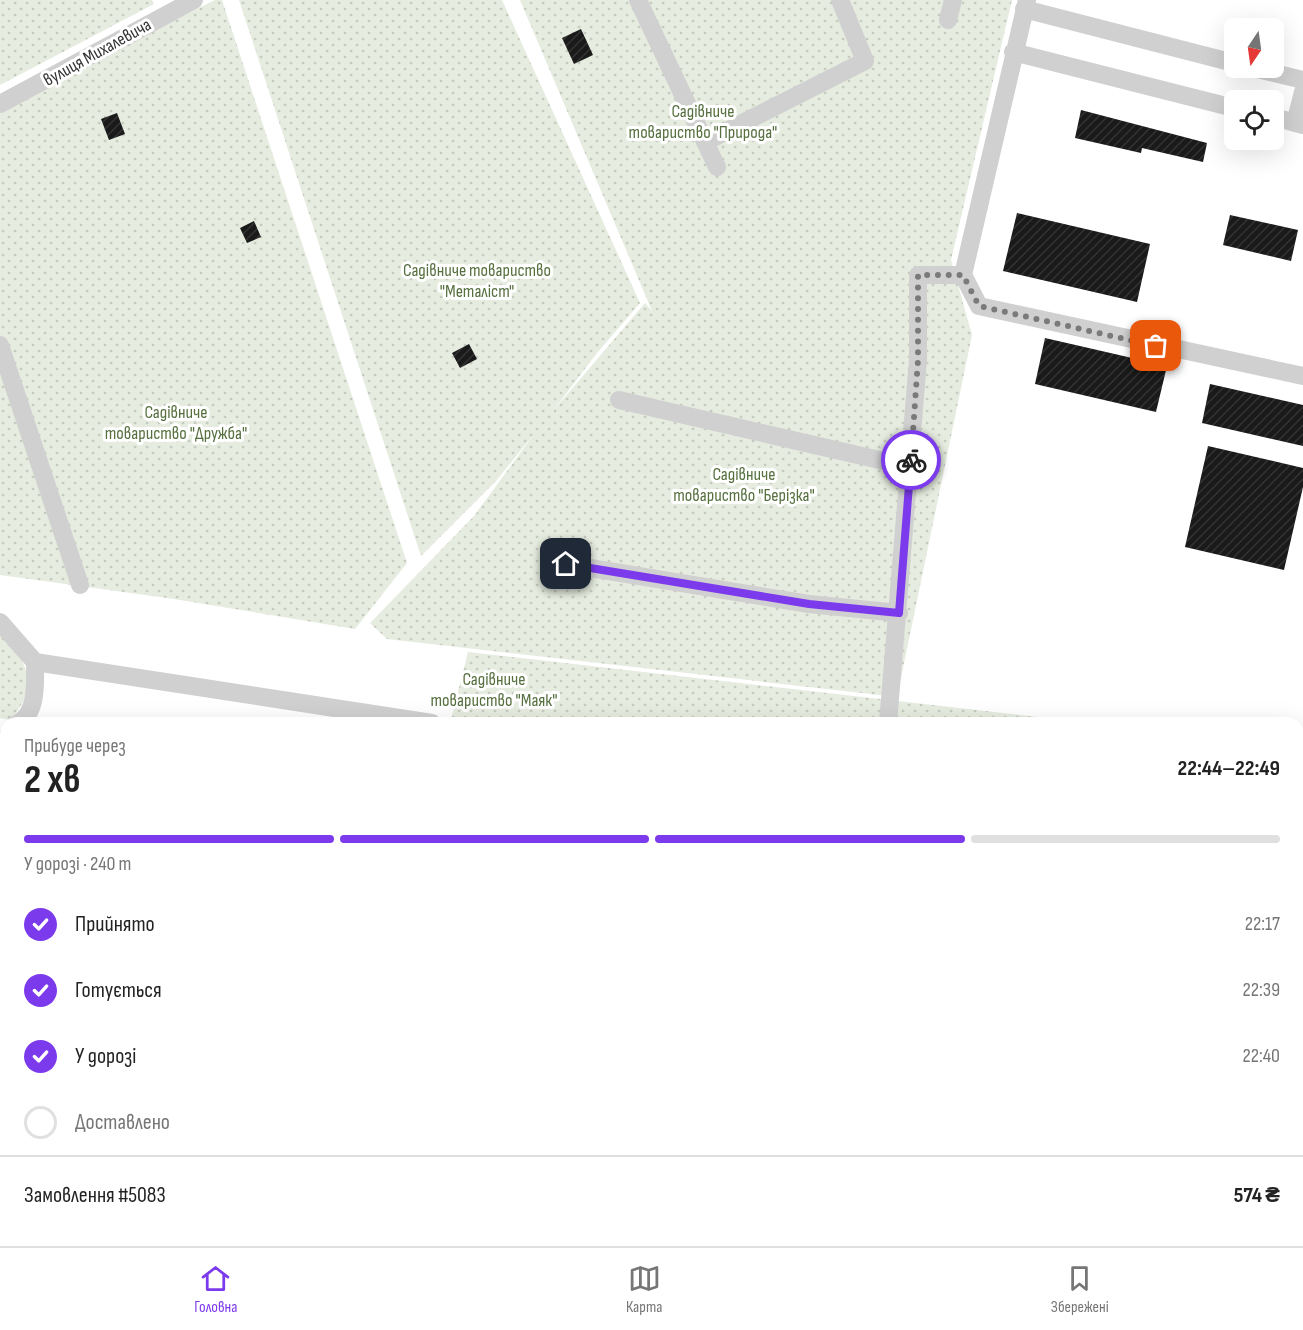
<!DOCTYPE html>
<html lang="uk">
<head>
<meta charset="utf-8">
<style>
  :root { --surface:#fff; --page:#f2f2f2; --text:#222; --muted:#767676; --line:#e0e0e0; --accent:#7c3aed }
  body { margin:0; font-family:"Sofia Sans Condensed",sans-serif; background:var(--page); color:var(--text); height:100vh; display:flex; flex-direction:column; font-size:22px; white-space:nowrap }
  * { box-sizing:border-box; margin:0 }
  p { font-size:20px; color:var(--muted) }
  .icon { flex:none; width:33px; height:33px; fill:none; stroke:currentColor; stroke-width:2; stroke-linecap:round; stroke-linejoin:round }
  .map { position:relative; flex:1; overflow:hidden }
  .side { position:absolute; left:0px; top:717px; width:1304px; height:530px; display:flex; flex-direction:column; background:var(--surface); border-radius:18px 18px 0 0; box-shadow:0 6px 24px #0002 }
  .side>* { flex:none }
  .needle { width:39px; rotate:193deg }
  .buttons { position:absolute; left:1224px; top:18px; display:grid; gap:12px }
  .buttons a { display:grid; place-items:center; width:60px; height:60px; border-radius:9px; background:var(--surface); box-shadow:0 6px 24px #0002; font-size:30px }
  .pin { position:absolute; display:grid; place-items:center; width:51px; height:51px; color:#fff; margin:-26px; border-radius:12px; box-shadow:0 3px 9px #0006 }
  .courier { position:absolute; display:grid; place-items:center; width:60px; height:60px; margin:-30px; border:4px solid #7c3aed; border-radius:50%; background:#fff; color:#222; box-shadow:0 2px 8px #0007 }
  .summary em { font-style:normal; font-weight:700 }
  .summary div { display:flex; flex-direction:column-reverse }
  .summary { display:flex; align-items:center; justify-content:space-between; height:102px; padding:0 24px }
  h1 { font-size:39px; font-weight:700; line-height:45px }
  .bar { display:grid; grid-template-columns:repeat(4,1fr); gap:9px 6px; align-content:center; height:72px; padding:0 24px }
  .bar i { height:8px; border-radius:4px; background:var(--line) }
  .bar .active { background:var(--accent) }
  .bar p { grid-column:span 4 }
  .line { display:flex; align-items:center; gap:15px; padding:0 24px; border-top:2px solid var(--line) }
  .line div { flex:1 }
  ol { padding:0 24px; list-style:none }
  li { display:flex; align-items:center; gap:18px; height:66px }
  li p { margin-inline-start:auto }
  li .icon { padding:6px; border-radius:50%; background:var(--accent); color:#fff; stroke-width:4 }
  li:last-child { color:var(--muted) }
  li i { width:33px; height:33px; border:3px solid var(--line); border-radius:50% }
  .dock { display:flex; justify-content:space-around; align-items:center; height:84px; border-top:2px solid var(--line); background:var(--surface); font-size:16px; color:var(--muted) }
  .dock a { display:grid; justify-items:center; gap:3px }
  .dock .active { color:var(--accent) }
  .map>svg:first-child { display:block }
  .green { fill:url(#green-dots) }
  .forest { fill:url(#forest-firs) }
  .building { fill:url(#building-hatch) }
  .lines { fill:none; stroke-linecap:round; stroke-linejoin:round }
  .path { stroke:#cdcdcd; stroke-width:2; stroke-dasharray:3 3; stroke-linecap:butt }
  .minor { stroke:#d0d0d0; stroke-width:18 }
  .done { stroke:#7a7a7a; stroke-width:6; stroke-dasharray:0 10.8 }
  .route { stroke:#7c3aed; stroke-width:8 }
  .labels { text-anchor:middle; stroke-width:6; stroke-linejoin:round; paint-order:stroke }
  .street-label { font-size:18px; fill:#333; stroke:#fff }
  .park-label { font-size:18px; fill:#56703f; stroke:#fff }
</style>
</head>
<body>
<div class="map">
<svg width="1303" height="1246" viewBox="0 0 1303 1246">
  <defs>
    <pattern id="green-dots" width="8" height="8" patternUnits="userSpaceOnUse" patternTransform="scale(1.5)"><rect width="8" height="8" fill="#e6ecdf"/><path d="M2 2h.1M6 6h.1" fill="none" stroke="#c6cbc0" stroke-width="1.8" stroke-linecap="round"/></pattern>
    <pattern id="forest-firs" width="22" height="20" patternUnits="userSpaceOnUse" patternTransform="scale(1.5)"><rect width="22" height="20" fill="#e6ecdf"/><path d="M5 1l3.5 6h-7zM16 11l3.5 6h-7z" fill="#c6cbc0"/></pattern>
    <pattern id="building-hatch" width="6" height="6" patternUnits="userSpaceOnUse" patternTransform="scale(1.5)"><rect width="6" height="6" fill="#1a1a1a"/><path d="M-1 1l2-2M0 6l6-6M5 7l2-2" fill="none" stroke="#333"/></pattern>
  </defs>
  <rect width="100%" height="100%" fill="#fff"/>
  <!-- green -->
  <path class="green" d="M0,0H152L154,4L0,85Z
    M215,0H222L407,563L355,629L174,599L0,575V108Z
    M239,0H502L640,303L597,353L553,411L645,303L652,311L520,0H1012L951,260L972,335L897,697L387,639L370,623L474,516L535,433L496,481L421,556Z
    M0,622C21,660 45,681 10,720L0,718Z
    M468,652L1090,723H450Z
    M0,730L6,731V960L0,958Z
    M0,965L6,967V1181L0,1180Z
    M0,1189L6,1191V1240H194L214,1246H0Z
    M225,1241H331L328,1246H245Z"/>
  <!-- forest -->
  <path class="forest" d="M1298,734H1303V895L1298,883Z
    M1298,957L1303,958V1246H1271V1241L1298,1240Z"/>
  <!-- building -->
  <path class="building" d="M581,29L593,55L574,64L562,38Z
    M1081,110L1207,143L1203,162L1142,148L1141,153L1075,138Z
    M117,113L125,134L109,140L101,119Z
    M1017,213L1150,244L1137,302L1003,271Z
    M1230,215L1298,230L1291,261L1223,245Z
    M254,221L261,237L247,243L240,228Z
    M1045,338L1167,366L1156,412L1035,384Z
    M469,344L477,359L460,368L452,353Z
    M1210,384L1303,405V446L1202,423Z
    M1208,446L1303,468V487L1284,570L1185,547Z"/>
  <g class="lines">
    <!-- path -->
    <path class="path" d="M1298,989H1303
      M1298,1026L1303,1024"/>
    <!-- minor -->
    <path class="minor" d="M638,0L717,167
      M1027,0L963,275L979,306L1303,376
      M1024,9L1234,63
      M948,20L953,0
      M1013,52L1234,108
      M1253,68L1303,80
      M0,104L194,0
      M1274,117L1303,125
      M1295,123L1303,92
      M705,142L865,61L840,0
      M0,345L80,585
      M619,400L910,467
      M566,564L809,604L899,613
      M0,622L35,662
      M18,723C38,713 35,681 35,662L432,723
      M888,723L918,360V275H963
      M0,839L6,840
      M0,964L6,966
      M0,1073L6,1075
      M0,1181L6,1183
      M222,1240L243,1246
      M1015,1240V1246
      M332,1246V1240
      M430,1246V1240
      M809,1246V1240"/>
  </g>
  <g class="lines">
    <!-- done -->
    <path class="done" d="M911,460L918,360V275H963L979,306L1156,346"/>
    <!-- route -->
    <path class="route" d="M566,564L809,604L899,613L911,460"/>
  </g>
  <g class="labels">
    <!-- street labels -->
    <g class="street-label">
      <text transform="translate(97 52) rotate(-29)" y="6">вулиця Михалевича</text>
    </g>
    <!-- park labels -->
    <g class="park-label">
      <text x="703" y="117">Садівниче<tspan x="703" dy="21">товариство "Природа"</tspan></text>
      <text x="477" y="276">Садівниче товариство<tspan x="477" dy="21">"Металіст"</tspan></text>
      <text x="176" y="418">Садівниче<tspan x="176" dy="21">товариство "Дружба"</tspan></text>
      <text x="744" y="480">Садівниче<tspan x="744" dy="21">товариство "Берізка"</tspan></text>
      <text x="494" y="685">Садівниче<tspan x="494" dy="21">товариство "Маяк"</tspan></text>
    </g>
  </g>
</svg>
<div class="buttons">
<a><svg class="needle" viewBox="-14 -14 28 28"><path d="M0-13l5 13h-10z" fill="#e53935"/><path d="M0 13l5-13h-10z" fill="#767676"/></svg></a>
<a><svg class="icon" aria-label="locate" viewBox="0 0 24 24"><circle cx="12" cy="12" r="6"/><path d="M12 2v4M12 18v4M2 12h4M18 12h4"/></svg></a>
</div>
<div class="pin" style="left:1156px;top:346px;background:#ea580c"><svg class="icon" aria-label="bag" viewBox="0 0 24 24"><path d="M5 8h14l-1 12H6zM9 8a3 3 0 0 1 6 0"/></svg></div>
<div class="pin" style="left:566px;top:564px;background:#1f2937"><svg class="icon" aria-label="home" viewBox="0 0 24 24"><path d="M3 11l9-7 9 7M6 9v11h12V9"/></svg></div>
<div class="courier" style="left:911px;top:460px"><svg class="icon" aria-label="bike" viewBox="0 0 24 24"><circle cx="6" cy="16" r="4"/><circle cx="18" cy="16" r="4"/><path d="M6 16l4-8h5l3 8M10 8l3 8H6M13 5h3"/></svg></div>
<section class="side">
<div class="summary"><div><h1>2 хв</h1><p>Прибуде через</p></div><em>22:44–22:49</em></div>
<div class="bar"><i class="active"></i><i class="active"></i><i class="active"></i><i></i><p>У дорозі · 240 m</p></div>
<ol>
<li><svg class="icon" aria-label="check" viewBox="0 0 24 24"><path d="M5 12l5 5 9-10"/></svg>Прийнято<p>22:17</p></li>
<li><svg class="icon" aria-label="check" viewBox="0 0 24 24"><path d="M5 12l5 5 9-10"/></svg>Готується<p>22:39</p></li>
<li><svg class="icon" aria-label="check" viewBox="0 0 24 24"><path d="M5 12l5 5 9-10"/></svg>У дорозі<p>22:40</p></li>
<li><i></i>Доставлено</li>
</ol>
<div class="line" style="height:78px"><div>Замовлення #5083</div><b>574 ₴</b></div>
</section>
</div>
<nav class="dock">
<a class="active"><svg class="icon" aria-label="home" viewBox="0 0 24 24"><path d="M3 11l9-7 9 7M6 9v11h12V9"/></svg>Головна</a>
<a><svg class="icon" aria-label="map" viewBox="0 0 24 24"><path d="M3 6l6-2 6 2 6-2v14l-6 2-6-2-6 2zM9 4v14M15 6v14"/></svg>Карта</a>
<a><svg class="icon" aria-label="saved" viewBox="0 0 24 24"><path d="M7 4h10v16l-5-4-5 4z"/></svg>Збережені</a>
</nav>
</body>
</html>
